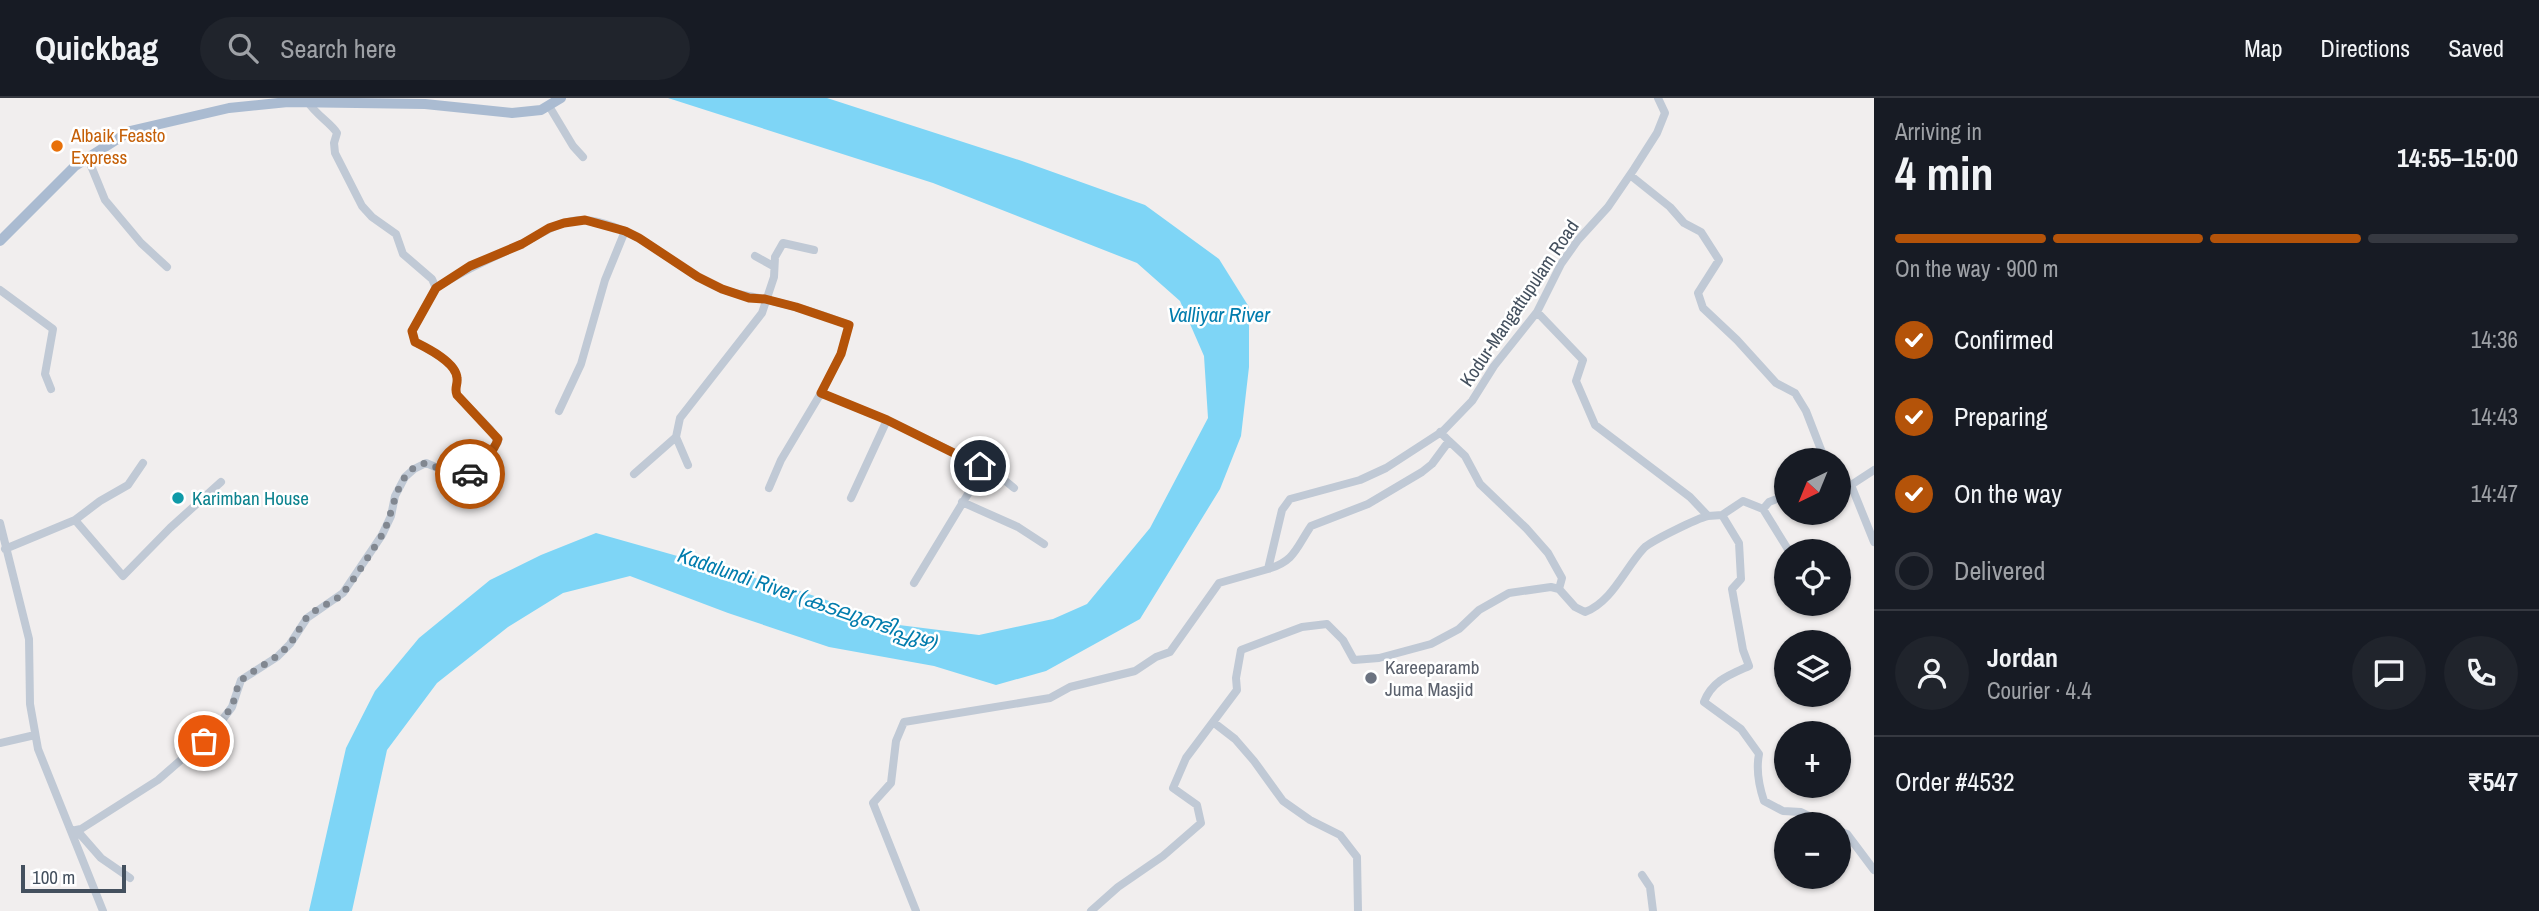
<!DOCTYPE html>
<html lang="en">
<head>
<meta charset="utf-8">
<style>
  :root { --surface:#171b24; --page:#20242c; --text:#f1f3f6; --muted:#9ea1a6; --line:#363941; --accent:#b45309 }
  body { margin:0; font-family:"Archivo Narrow","Noto Sans Malayalam",sans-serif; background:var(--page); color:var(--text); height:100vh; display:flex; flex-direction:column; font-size:26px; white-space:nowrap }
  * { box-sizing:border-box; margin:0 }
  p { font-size:23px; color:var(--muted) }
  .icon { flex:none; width:38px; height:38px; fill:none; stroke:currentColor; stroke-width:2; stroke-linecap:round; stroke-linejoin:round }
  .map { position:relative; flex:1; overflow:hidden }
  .drawer { display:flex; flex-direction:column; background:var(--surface); width:665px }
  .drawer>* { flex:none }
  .needle { width:46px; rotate:223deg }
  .buttons { position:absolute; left:1774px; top:350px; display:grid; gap:14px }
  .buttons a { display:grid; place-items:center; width:77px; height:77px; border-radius:50%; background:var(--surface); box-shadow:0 2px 5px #0004; font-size:35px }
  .scale { position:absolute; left:21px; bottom:18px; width:105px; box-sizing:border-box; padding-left:7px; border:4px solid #44505e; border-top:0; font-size:19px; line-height:24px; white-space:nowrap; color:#44505e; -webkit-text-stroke:5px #fff; paint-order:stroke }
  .pin { position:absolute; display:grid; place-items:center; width:60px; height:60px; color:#fff; margin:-30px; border:4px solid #fff; border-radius:50%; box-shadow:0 2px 7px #0007 }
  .courier { position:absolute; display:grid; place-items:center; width:70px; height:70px; margin:-35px; border:5px solid #b45309; border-radius:50%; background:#fff; color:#222; box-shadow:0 2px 9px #0007 }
  .headline em { font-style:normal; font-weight:700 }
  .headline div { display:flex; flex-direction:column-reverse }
  .headline { display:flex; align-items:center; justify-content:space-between; height:119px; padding:0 21px }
  h1 { font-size:46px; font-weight:700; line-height:52px }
  .bar { display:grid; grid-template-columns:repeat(4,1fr); gap:10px 7px; align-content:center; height:84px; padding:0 21px }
  .bar i { height:9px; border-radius:5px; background:var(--line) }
  .bar .active { background:var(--accent) }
  .bar p { grid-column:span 4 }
  .line { display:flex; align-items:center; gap:18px; padding:0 21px; border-top:2px solid var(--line) }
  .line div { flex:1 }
  .round { display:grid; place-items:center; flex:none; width:74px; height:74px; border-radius:37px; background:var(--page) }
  ol { padding:0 21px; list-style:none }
  li { display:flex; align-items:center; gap:21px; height:77px }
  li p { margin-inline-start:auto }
  li .icon { padding:7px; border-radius:50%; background:var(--accent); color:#fff; stroke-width:4 }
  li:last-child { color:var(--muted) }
  li i { width:38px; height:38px; border:4px solid var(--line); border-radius:50% }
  header { display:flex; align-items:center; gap:42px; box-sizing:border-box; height:98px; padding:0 35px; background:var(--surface); border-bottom:2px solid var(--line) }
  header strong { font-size:33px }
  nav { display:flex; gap:38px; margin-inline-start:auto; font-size:24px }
  .search { width:490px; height:63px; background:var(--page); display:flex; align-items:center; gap:18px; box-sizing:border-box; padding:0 24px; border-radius:38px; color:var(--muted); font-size:26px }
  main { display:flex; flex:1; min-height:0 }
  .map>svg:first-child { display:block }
  .water { fill:#7ed5f6 }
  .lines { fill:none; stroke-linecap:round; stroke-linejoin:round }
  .minor { stroke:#c0c9d5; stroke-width:8 }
  .major { stroke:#aabbd1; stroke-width:10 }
  .done { stroke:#818790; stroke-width:7; stroke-dasharray:0 12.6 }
  .route { stroke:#b45309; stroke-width:9 }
  .food-dot { fill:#e8710a; stroke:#fff; stroke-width:2.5 }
  .culture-dot { fill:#0f9aa8; stroke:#fff; stroke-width:2.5 }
  .worship-dot { fill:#6b7280; stroke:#fff; stroke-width:2.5 }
  .labels { text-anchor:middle; stroke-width:5; stroke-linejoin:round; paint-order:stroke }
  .food-label { font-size:19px; fill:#c56008; stroke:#fff; text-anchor:start }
  .street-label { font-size:19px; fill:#44505e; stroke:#fff }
  .culture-label { font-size:19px; fill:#0d838f; stroke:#fff; text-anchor:start }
  .worship-label { font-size:19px; fill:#5b616d; stroke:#fff; text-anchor:start }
  .water-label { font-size:21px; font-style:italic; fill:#017cad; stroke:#fff }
</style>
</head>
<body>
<header>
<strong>Quickbag</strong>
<div class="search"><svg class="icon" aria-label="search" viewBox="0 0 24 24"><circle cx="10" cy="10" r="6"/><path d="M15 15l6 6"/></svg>Search here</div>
<nav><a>Map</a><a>Directions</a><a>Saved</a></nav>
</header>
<main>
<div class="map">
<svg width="1874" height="813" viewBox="0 0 1874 813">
  <rect width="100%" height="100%" fill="#f1eeee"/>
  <!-- water -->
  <path class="water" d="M668,0H827L1022,63L1145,107L1219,161L1249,209V269L1241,338L1220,391L1140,521L1046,573L996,587L934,568L829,549L728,515L630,478L563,495L508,529L437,585L387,652L352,813H309L346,650L375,593L419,540L490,482L541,457L596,435L794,491L899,527L979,537L1053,521L1087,506L1150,430L1208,320L1204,258L1180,203L1137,165L933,85Z"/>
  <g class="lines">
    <!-- minor -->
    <path class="minor" d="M549,8L573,48L583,59
      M87,58L105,102L141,145L167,169
      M1630,77L1670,109L1684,125L1701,134L1719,162L1698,195L1703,210L1737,242L1776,285L1795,295L1806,313L1825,362
      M755,158L773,168
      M436,190C465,171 491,161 521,146C542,136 560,121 585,122C602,123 625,132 640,141C667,157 692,179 722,191C737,197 752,198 768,202C795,208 823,217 849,227L841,256L821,295L887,322L980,367L974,386L914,485
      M0,192L53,231L45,276L51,291
      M559,313L581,266L605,182L625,133
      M1449,343L1465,358L1480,386L1526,430L1548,455L1562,480L1559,491
      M688,367L676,339L680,320L762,215L774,179L775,159L783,145L814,152
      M980,367L991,371L1014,390
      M634,376L676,339
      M1851,387L1874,444
      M1839,388L1851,387L1874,372
      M769,390L781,362L821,295
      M851,400L887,322
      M962,404L1018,429L1044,446
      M1763,411L1789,453
      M1722,417L1743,403L1763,411L1769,404L1787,397
      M1708,418L1722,417L1739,445L1741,481L1732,491L1743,552L1749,568C1729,577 1712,583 1704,604L1741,631L1759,656C1756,671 1759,688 1764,703L1783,713L1801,714L1826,726
      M75,422L123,478L170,430L221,384
      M0,425L29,541L30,606L38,651L103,813
      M5,451L75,422L100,403L128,387L143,365
      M1268,471C1295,463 1296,450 1311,428L1368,406L1422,374L1432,366L1449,343L1440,334
      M1213,624L1235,641L1254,663L1283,703L1310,722L1340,737L1357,759L1358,813
      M0,645L35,637
      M71,733L81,731L158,682L213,634L232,609L241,582L277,559L290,546L307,520L343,495L382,437L391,418L395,398L405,379L414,371L426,365L457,378L469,376L498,344L490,331L457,297C454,290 458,287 457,280C456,264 427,250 415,244L412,233L436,190L432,181L403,156L396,136L372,119L362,108L335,55L334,45L337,35C331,25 316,17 308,4
      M1839,733L1847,736L1874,772
      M73,737L80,736L101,760L130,780
      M1642,777L1650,789L1653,813
      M916,813L873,705L891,685L896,643L904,624L1050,600L1070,589L1135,573L1156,559L1170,554L1219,485L1268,471L1282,412L1290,401L1360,382L1386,370L1443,333L1472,303L1494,268L1537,214L1561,166L1578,142L1608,109L1634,71L1657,35L1665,15L1658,0
      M1091,813L1118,789L1163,758L1201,725L1197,707L1173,690L1186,660L1237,592L1236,580L1241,552L1302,529L1327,526L1343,542L1354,562L1379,560L1431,546L1459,531L1479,512L1509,495L1551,489L1559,491L1575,509L1585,514C1612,504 1625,470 1644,450C1651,443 1698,420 1708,418L1690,399L1595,327L1576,283L1583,262L1537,214"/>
    <!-- major -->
    <path class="major" d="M0,143L75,68L130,33L229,10L288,4L425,6L512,15L541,12L561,0"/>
  </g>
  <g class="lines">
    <!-- done -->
    <path class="done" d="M204,643L232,609L239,584C254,571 273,564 287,549C296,540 300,527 308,518C318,509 330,506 340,498C348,491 377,446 383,435C395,413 395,371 426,365L457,378L470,376"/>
    <!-- route -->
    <path class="route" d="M470,376C481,366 494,354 498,341L457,297C454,290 458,287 457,280C456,264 427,250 415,244L412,233L436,190L470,168L522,146L549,130L564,125L585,122L625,133L639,140L698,179L722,191L749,200L765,201L796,209L849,227L841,256L821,295L887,322L980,368"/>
  </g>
  <!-- markers -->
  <circle class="food-dot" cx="57" cy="48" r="7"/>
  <circle class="culture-dot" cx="178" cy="400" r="7"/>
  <circle class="worship-dot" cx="1371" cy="580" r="7"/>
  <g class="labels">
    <!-- food labels -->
    <g class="food-label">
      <text x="71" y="44">Albaik Feasto<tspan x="71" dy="22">Express</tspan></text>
    </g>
    <!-- street labels -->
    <g class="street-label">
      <text transform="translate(1519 205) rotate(-56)" y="7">Kodur-Mangattupulam Road</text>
    </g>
    <!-- culture labels -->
    <g class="culture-label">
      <text x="192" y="407">Karimban House</text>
    </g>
    <!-- worship labels -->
    <g class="worship-label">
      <text x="1385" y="576">Kareeparamb<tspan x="1385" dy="22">Juma Masjid</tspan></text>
    </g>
    <!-- water labels -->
    <g class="water-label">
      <text x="1219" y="224">Valliyar River</text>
      <text transform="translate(808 501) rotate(19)" y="7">Kadalundi River (കടലുണ്ടിപ്പുഴ)</text>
    </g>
  </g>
</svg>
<div class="buttons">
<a><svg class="needle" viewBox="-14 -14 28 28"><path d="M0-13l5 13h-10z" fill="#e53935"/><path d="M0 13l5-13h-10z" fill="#9ea1a6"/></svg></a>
<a><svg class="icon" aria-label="locate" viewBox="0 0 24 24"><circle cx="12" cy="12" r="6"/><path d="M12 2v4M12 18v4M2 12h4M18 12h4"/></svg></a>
<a><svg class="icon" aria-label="layers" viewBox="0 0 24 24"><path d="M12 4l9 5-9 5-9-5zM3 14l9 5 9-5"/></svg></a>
<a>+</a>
<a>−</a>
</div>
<div class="scale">100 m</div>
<div class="pin" style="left:204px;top:643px;background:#ea580c"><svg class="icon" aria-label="bag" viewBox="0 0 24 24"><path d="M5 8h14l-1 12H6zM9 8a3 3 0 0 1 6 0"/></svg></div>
<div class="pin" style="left:980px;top:368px;background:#1f2937"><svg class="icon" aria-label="home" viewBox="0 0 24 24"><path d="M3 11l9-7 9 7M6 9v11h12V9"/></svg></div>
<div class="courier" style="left:470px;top:376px"><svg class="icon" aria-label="car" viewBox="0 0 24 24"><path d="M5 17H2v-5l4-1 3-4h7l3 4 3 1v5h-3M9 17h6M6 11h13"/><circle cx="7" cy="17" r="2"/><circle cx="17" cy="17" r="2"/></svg></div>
</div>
<section class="drawer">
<div class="headline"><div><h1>4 min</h1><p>Arriving in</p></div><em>14:55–15:00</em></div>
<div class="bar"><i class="active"></i><i class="active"></i><i class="active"></i><i></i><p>On the way · 900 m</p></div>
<ol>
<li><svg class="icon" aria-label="check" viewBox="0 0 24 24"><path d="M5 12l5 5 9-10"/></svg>Confirmed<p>14:36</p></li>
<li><svg class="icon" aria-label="check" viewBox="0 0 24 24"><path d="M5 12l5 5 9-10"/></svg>Preparing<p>14:43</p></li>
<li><svg class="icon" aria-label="check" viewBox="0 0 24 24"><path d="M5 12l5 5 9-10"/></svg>On the way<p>14:47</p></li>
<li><i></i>Delivered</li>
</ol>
<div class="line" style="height:126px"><a class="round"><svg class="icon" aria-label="person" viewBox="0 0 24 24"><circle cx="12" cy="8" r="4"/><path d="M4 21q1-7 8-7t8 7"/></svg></a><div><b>Jordan</b><p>Courier · 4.4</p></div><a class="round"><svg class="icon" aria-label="chat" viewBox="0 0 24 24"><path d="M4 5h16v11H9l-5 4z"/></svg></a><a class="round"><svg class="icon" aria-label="phone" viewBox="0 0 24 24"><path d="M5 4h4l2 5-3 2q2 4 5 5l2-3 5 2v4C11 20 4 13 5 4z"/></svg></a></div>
<div class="line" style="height:91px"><div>Order #4532</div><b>₹547</b></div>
</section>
</main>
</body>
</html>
